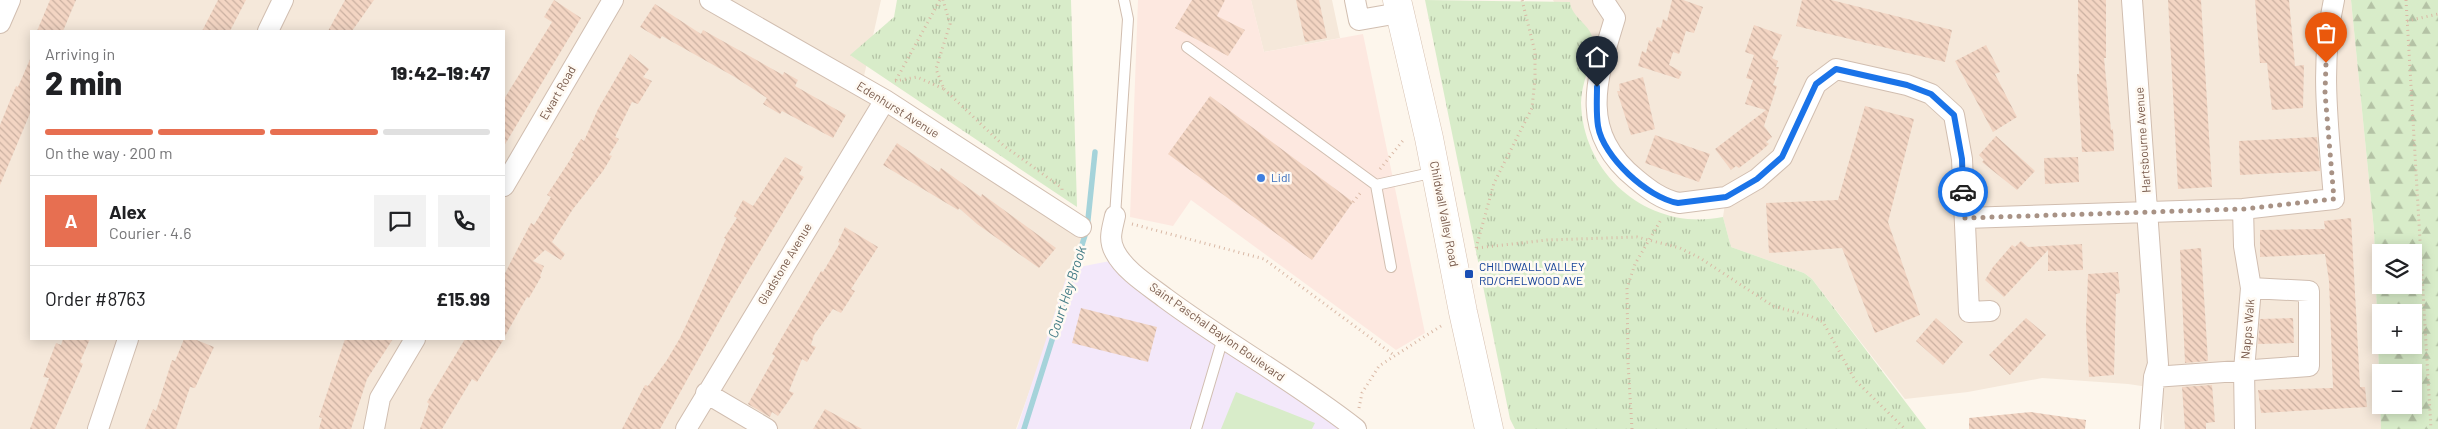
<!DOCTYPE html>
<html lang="en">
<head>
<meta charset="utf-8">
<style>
  :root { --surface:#fff; --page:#f2f2f2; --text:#202124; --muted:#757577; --line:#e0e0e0; --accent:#e76f51 }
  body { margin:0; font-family:Barlow,sans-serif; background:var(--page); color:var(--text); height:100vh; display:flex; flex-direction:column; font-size:19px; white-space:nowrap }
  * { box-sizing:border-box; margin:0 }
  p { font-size:16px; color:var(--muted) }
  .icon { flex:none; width:28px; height:28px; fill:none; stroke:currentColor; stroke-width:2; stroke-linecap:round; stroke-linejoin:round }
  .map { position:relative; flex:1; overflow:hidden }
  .sheet { position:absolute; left:30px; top:30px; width:475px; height:310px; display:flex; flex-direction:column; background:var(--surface); border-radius:0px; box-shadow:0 2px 12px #0003 }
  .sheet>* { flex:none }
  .tools { position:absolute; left:2372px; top:244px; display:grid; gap:10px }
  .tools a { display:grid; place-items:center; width:50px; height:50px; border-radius:0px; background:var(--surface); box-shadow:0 2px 12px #0003; font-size:25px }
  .pin { position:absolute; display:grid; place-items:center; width:42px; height:42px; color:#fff; margin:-51px -21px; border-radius:50% 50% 50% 0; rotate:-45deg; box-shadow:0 0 5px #0007 }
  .pin .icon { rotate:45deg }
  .courier { position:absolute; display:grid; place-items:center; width:50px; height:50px; margin:-25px; border:4px solid #1a73e8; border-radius:50%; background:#fff; color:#222; box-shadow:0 1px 6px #0007 }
  .head em { font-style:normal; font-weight:800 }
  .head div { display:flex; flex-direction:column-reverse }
  .head { display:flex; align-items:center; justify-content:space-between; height:85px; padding:0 15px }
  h1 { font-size:32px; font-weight:800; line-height:38px }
  .bar { display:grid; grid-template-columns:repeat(4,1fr); gap:8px 5px; align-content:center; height:60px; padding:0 15px }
  .bar i { height:6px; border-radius:4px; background:var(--line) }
  .bar .on { background:var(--accent) }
  .bar p { grid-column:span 4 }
  .line { display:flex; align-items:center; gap:12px; padding:0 15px; border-top:1px solid var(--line) }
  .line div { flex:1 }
  .round { display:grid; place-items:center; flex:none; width:52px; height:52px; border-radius:0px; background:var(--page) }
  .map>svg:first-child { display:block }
  .residential { fill:#f5e8da; fill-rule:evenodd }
  .commercial { fill:#fde8e0 }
  .education { fill:#f3e8fa }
  .grass { fill:url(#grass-tufts) }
  .forest { fill:url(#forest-firs); fill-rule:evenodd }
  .garden { fill:#d8ecc9 }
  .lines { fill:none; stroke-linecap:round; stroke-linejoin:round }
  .stream { stroke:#a5d3da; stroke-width:5.5 }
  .building { fill:url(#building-back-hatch) }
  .lane-casing { stroke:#d1beb0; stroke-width:12 }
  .street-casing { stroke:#d1beb0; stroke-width:22 }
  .secondary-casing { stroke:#d6c0b0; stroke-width:29 }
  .path { stroke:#d9b8a5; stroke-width:3; stroke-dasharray:1 4; stroke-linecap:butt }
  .lane { stroke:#fff; stroke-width:10 }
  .street { stroke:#fff; stroke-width:20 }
  .secondary { stroke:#fff; stroke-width:28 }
  .done { stroke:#a89285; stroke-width:5; stroke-dasharray:0 9 }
  .route { stroke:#1a73e8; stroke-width:6 }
  .shop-dot { fill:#3f7fe0; stroke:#fffaf3; stroke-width:2 }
  .transit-dot { fill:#1a4fb4; stroke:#fffaf3; stroke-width:2 }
  .labels { text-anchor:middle; stroke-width:5; stroke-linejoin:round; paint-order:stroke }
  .street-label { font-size:12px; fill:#7a5c4d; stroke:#fffaf3 }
  .shop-label { font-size:12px; fill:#366cbe; stroke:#fffaf3; text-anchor:start }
  .transit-label { font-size:12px; fill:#164399; stroke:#fffaf3; text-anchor:start }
  .water-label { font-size:14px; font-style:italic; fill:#437c86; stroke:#fffaf3 }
</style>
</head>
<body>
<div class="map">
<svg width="2438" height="429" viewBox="0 0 2438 429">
  <defs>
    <pattern id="grass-tufts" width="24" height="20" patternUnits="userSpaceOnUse" patternTransform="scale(1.25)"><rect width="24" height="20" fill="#d8ecc9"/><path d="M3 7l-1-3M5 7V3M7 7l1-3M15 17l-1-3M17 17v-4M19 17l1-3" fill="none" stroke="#b4c2a5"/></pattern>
    <pattern id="forest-firs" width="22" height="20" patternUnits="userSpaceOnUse" patternTransform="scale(1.25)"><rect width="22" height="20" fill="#d8ecc9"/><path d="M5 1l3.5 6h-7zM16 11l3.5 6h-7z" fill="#b4c2a5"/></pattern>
    <pattern id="building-back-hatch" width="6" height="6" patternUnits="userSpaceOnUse" patternTransform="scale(1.25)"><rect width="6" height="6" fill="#f3d5c3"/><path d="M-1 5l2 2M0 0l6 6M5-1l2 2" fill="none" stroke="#cab0a1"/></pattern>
  </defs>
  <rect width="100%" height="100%" fill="#fdf6ec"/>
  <!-- residential -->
  <path class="residential" d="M0,0H881L860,94L1087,229L1016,429H0ZM31,31H504V339H31Z
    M1251,0H1332L1340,38L1264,52Z
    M1553,0H2351L2374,230L2381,429H2164L2162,389L2128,384L2042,378L1968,392L1905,399L1812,279L1804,273L1731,247L1723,217L1726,197L1678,195L1650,187L1601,126L1603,73L1587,67Z"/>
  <!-- commercial -->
  <path class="commercial" d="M1138,0H1251L1264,52L1363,34L1425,333L1396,350L1191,200L1173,226L1130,217Z"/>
  <!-- education -->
  <path class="education" d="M1110,261L1241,337L1350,429H1017L1069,269Z"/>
  <!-- grass -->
  <path class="grass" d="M897,0H1071L1077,207L850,55L894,17Z
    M1425,0L1570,2C1571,18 1594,26 1593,43C1593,63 1581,82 1581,103C1583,177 1651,232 1723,217L1731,247L1804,273L1812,279L1926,429H1515L1510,419Z"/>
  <!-- forest -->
  <path class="forest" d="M2351,0H2438V429H2381L2374,230ZM2381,252H2414V285H2381ZM2381,312H2414V345H2381ZM2381,372H2414V405H2381Z"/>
  <!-- garden -->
  <path class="garden" d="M1236,392L1315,423L1312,429H1221Z"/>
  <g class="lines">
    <!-- stream -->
    <path class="stream" d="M1024,429L1087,229L1095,152"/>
  </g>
  <!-- building -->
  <path class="building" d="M50,0H76L63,31H37Z
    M218,0H246L230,31H202Z
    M345,0H374L352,31H328Z
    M554,0L581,18L504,146V99L552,22L544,17Z
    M1192,0H1225L1217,16L1245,30L1228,56L1175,28Z
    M1296,0H1319L1327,38L1305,42Z
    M1672,0H1683L1703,7L1694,33L1686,31L1679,54L1673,52L1669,65L1682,72L1679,79L1638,66L1642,51L1646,53L1649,40L1652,42L1657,27L1661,28L1663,19L1667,21Z
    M1802,0H1831L1952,30L1945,62L1796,26Z
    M2078,0H2106V58H2104L2111,130L2113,129L2114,151L2082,152L2077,74H2079Z
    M2168,0H2201L2212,187L2178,189Z
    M2255,0H2289L2295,66L2304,65L2303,108L2272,110L2267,63H2260Z
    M655,4L701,34L703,30L783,75L784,72L798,80L795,86L846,115L833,138L782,111L780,114L763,104L767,98L733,76L662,36L660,39L640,27Z
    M1754,25L1782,35L1772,58L1778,61L1776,67H1779L1773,85L1777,86L1764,126L1772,137L1766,142L1769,144L1760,152L1739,168L1736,166L1731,170L1715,149L1766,110L1745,104L1753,80L1746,78L1754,55L1745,52Z
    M1986,45L2000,72L1995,74L2017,117L1993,132L1955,61Z
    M630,54L649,69L643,77L652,81L638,104L632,102L615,137L619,139L609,155L612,156L603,171L573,209L552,242L565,254L561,260L545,250L533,261L544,266L540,276L541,277L529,298L527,297L504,338V275L531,223L534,225L551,197L547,195L574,154L572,153L581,139L584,141L598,109Z
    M31,57V111L0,185V125L16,86L18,87Z
    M1643,77L1655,129L1631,135L1617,91H1620L1619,84Z
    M1210,96L1353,202L1312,260L1168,154Z
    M1865,106L1914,119L1888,222L1920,315L1875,333L1842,248L1769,253L1766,203L1838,200Z
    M1655,135L1710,154L1699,182L1645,163Z
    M1996,136L2035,171L2017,190L1982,162L1984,160L1979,155Z
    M2317,137L2320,171L2240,175L2239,141Z
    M897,143L939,172L941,168L981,197L982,194L1056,248L1039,268L977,224L959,208L958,210L883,165Z
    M785,157L803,167L799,174L804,177L731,300L660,429H622L645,385L648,386L667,360L680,338L726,239L724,238L737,218L734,216L743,200L753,206Z
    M2078,157L2079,182L2045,184L2044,158Z
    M2351,218L2360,387H2365L2367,407L2261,413L2258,390L2333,388L2329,281L2325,254L2260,257V230L2325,229L2324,221Z
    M845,227L878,247L851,289L855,291L841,313L833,309L814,335L811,345L816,347L807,362L802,359L789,391L794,393L778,416L772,412L770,417L748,404L775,356L772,354L821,271L823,272L840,243L838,242Z
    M2021,241L2028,247L2082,244L2083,270L2048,271V250L2004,297L1985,280L1993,267L2012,245L2015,247Z
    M2201,248L2208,361L2185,363L2180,250Z
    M2118,272L2120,293L2116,294L2114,375L2089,377L2086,326L2088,274Z
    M1081,308L1157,327L1148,362L1072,343Z
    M1936,318L1963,342L1943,365L1916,341Z
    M2026,318L2046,335L2010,375L1989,355Z
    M2293,318L2294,343L2258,344L2260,319Z
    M63,339H90L80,362L83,364L55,429H30L49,378L43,377L56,343L61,345Z
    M184,339H194L214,347L195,388L190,387L176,429H145L153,409L156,411L172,360L175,361Z
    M345,339H393L367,379L351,429H319L322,418L319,417Z
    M465,339H504L477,382L472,379L442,429H420L429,404L427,402Z
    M2212,385L2215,422L2206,423V429H2185L2182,387Z
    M825,409L862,429H813Z
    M2031,412L2086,420L2085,429H1969V418Z"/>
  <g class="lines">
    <defs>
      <path id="lane" d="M1187,47L1376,185L1435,172
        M1376,185L1391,267
        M1115,216L1128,19L1124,0
        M1196,429L1223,338"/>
      <path id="street" d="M710,0L885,100L1081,227
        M1355,0L1359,20L1399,13
        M1603,0L1615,18C1596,80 1578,132 1636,179C1648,189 1662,200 1679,203L1726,197L1757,179L1782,157L1816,84L1836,69L1907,85L1931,94L1954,115L1962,159L1969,312L1990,311
        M2132,0L2158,364L2154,377L2150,429
        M0,23L10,0
        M268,31L283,0
        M504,186L613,0
        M1115,216C1112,230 1108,239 1115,252C1125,271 1148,285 1165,298C1227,344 1295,381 1356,429
        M1965,218L2243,209L2334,199C2329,132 2319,66 2334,0
        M2154,377L2309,366V291L2251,288L2244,246L2243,209
        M706,393L767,429
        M98,429L128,339
        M374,429L380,398L415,339
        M686,429L885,100
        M2245,429L2244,370L2251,288"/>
      <path id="secondary" d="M1397,0L1429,138L1463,312L1489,429"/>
    </defs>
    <!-- lane casing -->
    <use href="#lane" class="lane-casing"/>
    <!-- street casing -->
    <use href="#street" class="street-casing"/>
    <!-- secondary casing -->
    <use href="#secondary" class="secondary-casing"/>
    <!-- path -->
    <path class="path" d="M2406,0L2431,429
      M2407,21L2438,14
      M896,80L940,0
      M895,81L917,77L944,89L936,69L950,24L943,0
      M944,89L1003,145L1062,188V191
      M1380,169L1405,138
      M1353,202L1362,191
      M1132,224L1264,259L1395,356
      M1476,248L1494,183L1532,108L1535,79V52L1522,0
      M1477,248L1547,240L1637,237L1680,248L1700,258L1773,306L1810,316L1823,322L1855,380L1905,429
      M1359,408L1362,393L1379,366L1444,324
      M1632,429L1628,363L1627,288L1635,264L1662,218"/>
    <!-- lane -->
    <use href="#lane" class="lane"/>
    <!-- street -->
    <use href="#street" class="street"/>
    <!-- secondary -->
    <use href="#secondary" class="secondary"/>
  </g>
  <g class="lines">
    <!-- done -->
    <path class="done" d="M1963,192L1964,218L2244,209L2334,199L2325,93L2326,63"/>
    <!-- route -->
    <path class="route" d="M1597,87C1597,99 1596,113 1598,126C1603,157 1648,198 1678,203L1726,197L1757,179L1782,157L1816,84L1836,69L1907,85L1931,94L1954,115L1962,159L1963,192"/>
  </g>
  <!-- markers -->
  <circle class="shop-dot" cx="1261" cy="178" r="5"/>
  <rect class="transit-dot" x="1464" y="269" width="10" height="10" rx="2.5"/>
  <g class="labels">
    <!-- street labels -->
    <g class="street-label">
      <text transform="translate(558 93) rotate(-60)" y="4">Ewart Road</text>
      <text transform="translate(898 110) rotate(32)" y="4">Edenhurst Avenue</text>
      <text transform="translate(2143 140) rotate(-94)" y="4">Hartsbourne Avenue</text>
      <text transform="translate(1444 214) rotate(79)" y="4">Childwall Valley Road</text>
      <text transform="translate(785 264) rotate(-59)" y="4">Gladstone Avenue</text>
      <text transform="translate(2248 329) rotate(-85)" y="4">Napps Walk</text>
      <text transform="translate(1217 332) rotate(35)" y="4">Saint Paschal Baylon Boulevard</text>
    </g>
    <!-- shop labels -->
    <g class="shop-label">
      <text x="1271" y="182">Lidl</text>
    </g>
    <!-- transit labels -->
    <g class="transit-label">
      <text x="1479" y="271">CHILDWALL VALLEY<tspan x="1479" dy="14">RD/CHELWOOD AVE</tspan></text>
    </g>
    <!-- water labels -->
    <g class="water-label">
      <text transform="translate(1067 292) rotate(-72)" y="5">Court Hey Brook</text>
    </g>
  </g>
</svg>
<div class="tools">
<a><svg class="icon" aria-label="layers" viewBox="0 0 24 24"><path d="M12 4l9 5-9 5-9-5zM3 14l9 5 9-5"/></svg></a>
<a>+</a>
<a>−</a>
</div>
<div class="pin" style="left:2326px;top:63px;background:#ea580c"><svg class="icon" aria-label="bag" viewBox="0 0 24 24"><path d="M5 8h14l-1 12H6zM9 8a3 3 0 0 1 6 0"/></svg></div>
<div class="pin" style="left:1597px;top:87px;background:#1f2937"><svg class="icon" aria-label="home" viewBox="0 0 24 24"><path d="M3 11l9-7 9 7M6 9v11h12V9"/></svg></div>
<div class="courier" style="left:1963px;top:192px"><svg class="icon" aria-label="car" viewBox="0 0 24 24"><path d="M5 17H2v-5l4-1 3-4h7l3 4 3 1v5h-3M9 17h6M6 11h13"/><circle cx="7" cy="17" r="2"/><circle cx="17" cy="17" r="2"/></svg></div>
<section class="sheet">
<div class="head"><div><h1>2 min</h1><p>Arriving in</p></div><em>19:42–19:47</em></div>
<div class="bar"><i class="on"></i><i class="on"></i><i class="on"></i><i></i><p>On the way · 200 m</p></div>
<div class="line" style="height:90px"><b class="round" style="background:var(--accent);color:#fff">A</b><div><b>Alex</b><p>Courier · 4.6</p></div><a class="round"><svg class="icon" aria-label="chat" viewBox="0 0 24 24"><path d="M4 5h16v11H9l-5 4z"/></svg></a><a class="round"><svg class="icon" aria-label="phone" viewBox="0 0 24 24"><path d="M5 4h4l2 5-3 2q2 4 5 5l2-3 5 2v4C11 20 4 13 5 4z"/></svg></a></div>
<div class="line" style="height:65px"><div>Order #8763</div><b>£15.99</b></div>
</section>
</div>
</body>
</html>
